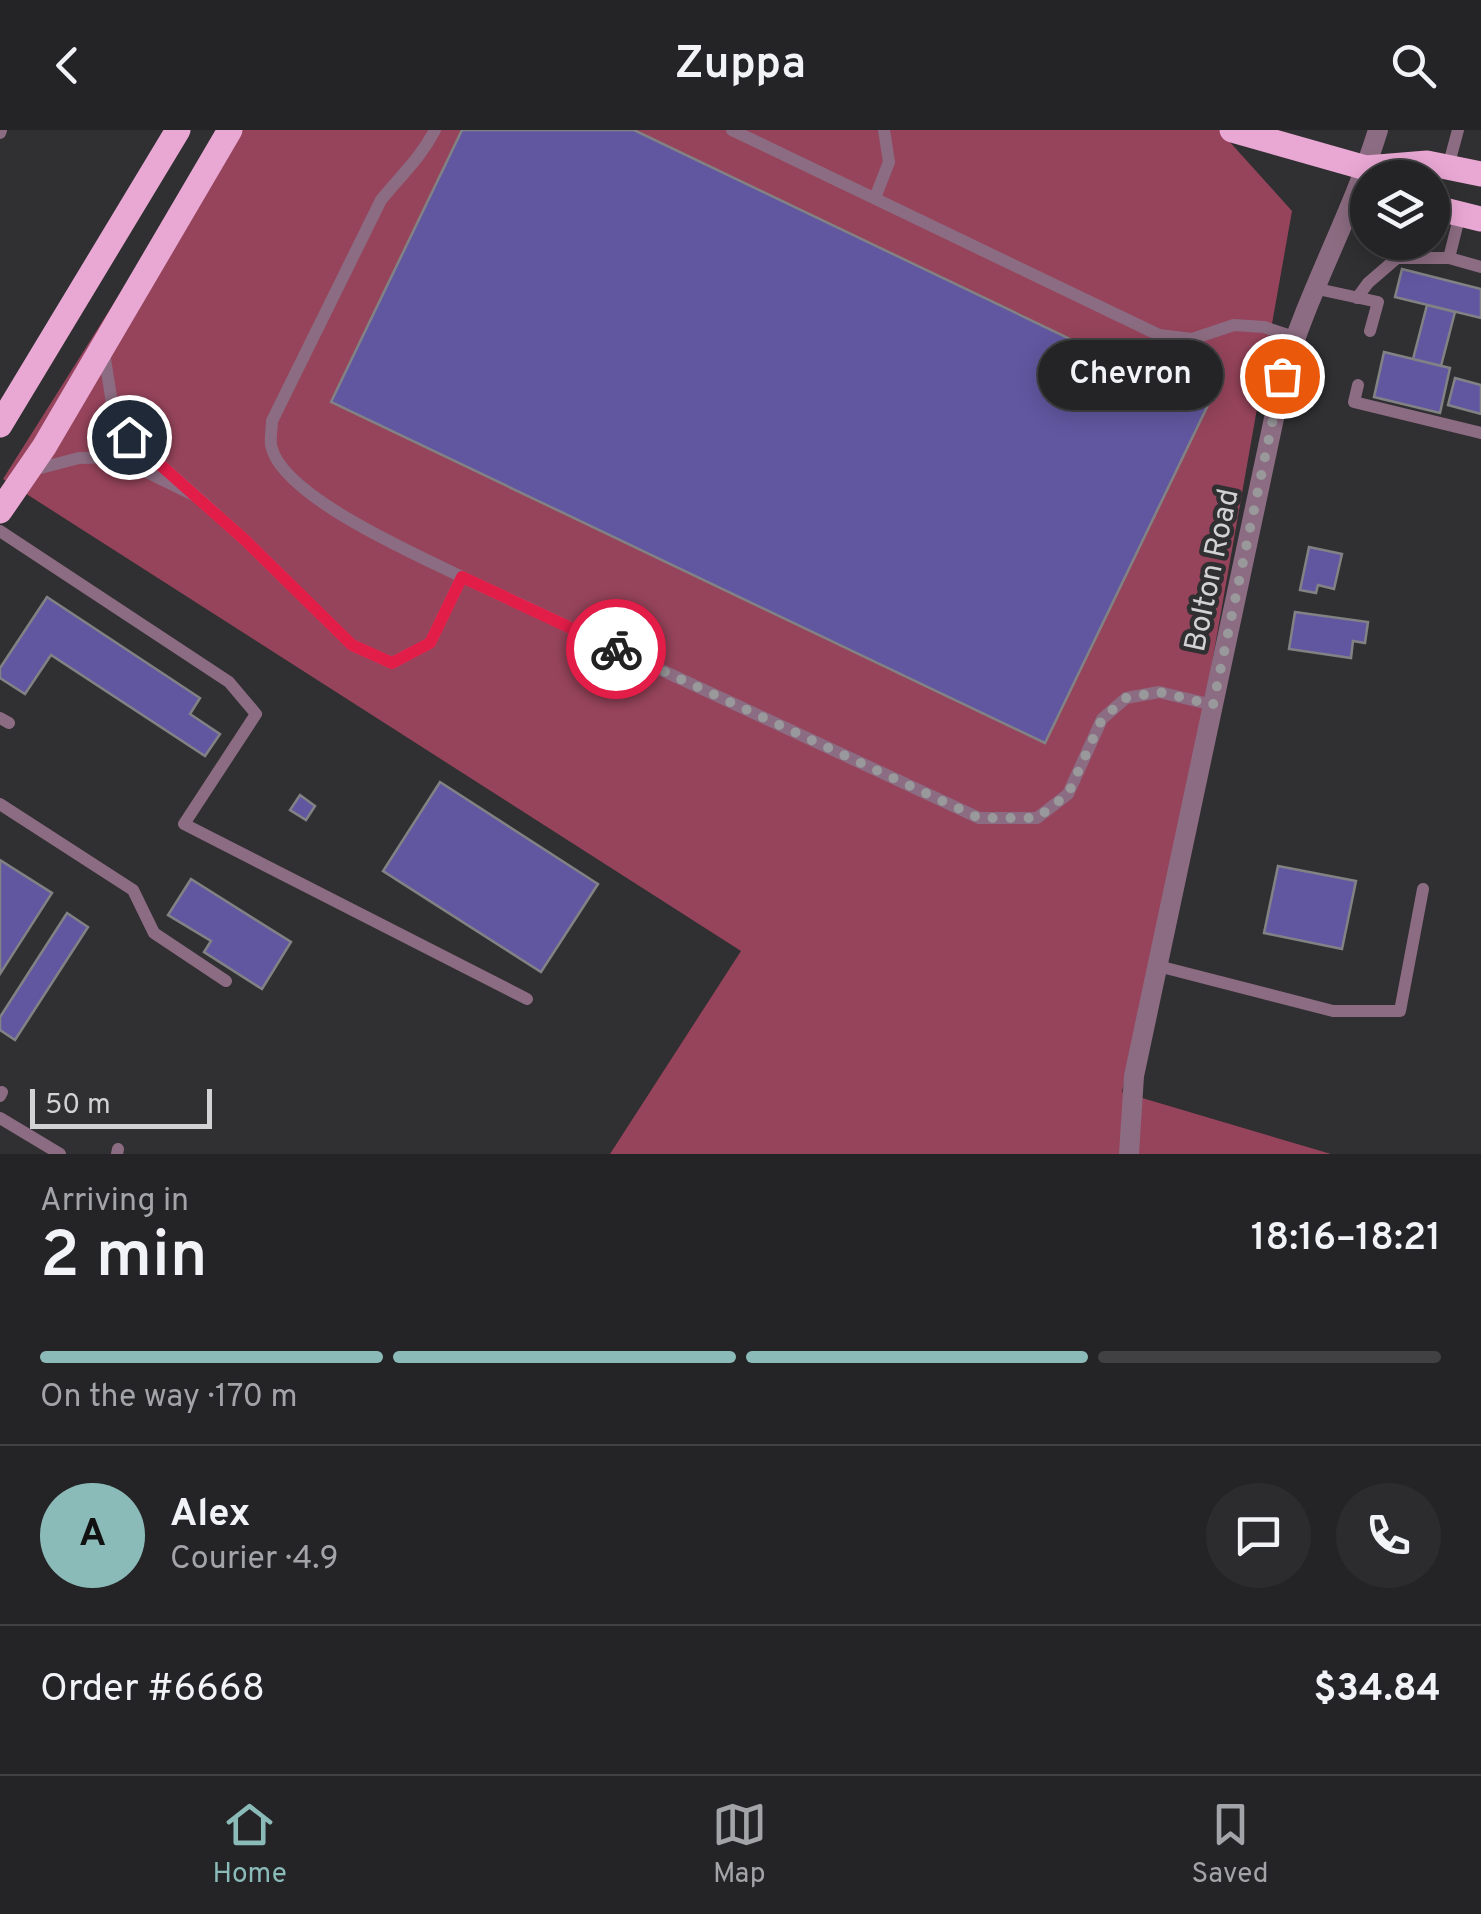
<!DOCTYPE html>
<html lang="en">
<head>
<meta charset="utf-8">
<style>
  :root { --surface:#242325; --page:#2c2b2d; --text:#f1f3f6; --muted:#a3a4a7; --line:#414042; --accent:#8bbbb9 }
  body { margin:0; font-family:Overpass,sans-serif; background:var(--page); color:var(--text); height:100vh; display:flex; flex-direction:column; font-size:38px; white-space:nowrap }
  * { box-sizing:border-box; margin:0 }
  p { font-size:32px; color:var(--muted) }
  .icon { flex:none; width:55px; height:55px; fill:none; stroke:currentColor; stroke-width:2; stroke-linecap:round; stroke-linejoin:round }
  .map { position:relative; height:1024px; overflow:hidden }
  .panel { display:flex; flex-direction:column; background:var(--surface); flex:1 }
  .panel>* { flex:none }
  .tools { position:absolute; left:1350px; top:30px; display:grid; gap:20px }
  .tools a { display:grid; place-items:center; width:100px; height:100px; border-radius:50%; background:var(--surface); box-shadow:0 5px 25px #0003,0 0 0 2px var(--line); font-size:50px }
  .scale { position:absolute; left:30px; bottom:25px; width:182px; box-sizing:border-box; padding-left:10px; border:5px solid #d2d1d3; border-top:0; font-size:28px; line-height:35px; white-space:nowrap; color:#d2d1d3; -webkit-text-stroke:8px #302f31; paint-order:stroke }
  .pin { position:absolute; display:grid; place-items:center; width:85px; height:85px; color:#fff; margin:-42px; border:5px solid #fff; border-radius:50%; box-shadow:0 2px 10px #0007 }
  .courier { position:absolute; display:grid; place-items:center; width:100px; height:100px; margin:-50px; border:8px solid #e11d48; border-radius:50%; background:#fff; color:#222; box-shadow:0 2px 12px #0007 }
  .bubble { position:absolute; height:70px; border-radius:35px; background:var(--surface); box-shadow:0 5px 25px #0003,0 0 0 2px var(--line); font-size:32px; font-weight:600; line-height:70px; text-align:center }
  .head em { font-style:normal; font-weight:600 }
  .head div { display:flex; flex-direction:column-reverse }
  .head { display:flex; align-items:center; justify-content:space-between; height:170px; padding:0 40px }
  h1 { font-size:65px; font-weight:600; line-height:75px }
  .bar { display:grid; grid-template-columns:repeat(4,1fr); gap:15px 10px; align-content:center; height:120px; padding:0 40px }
  .bar i { height:12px; border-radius:8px; background:var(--line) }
  .bar .on { background:var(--accent) }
  .bar p { grid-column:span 4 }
  .line { display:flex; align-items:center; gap:25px; padding:0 40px; border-top:2px solid var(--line) }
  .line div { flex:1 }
  .round { display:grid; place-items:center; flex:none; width:105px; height:105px; border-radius:52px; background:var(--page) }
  header { display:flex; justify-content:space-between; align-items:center; height:130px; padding:0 40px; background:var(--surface); font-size:45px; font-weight:600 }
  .tabs { display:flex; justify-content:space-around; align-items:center; height:140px; border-top:2px solid var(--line); background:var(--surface); font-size:28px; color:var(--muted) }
  .tabs a { display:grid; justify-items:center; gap:5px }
  .tabs .on { color:var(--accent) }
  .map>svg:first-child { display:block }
  .forest { fill:#96445b }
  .building { fill:#6157a0; stroke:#828285; stroke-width:2.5 }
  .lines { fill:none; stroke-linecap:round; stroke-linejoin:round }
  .service { stroke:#8c6c82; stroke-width:12 }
  .tertiary { stroke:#8c6c82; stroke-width:20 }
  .primary { stroke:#e9a8d4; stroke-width:25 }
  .done { stroke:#99989a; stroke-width:10; stroke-dasharray:0 18 }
  .route { stroke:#e11d48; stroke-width:12 }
  .labels { text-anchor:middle; stroke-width:9; stroke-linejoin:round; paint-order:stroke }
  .street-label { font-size:30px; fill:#d2d1d3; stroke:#302f31 }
</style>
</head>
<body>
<header><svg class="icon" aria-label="back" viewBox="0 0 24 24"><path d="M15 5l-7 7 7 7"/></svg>Zuppa<svg class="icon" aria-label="search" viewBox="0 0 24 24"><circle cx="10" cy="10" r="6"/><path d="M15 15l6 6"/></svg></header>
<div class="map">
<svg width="1481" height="1024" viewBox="0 0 1481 1024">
  <rect width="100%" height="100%" fill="#302f31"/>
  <!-- forest -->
  <path class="forest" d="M223,0H1219L1292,81L1198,612L1122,962L1331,1024H610L741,821L3,349Z"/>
  <!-- building -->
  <path class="building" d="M462,0H634L1208,275L1045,613L331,272Z
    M1402,139L1481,159V188L1395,167Z
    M1427,175L1455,182L1441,236L1413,229Z
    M1384,222L1450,238L1440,283L1374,267Z
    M1455,248L1481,255V284L1448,275Z
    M1309,417L1342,424L1334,459L1318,455L1316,463L1300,460Z
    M47,467L200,568L190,584L220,604L205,626L51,525L25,564L0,548V538Z
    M1295,482L1368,492L1365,513L1353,511L1351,528L1289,519Z
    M440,652L598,754L541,842L383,741Z
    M300,665L315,676L306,690L290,680Z
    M0,730L52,763L0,844Z
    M1278,736L1356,751L1342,819L1264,803Z
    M191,749L291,812L262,859L204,822L211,811L168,785Z
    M67,783L88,797L15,910L0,900V887Z"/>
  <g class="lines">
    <!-- service -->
    <path class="service" d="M732,0L1159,205L1192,209L1234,195L1264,197L1294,207
      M0,3L1,0
      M1448,37L1458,0
      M875,68L889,32L884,0
      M1449,128L1460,84
      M1313,158L1378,172L1370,201
      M1357,168L1368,153L1397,128H1449L1481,137
      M1358,255L1354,272L1481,303
      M29,341L79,328L116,327L196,366L129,307L112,273L104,223
      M196,366L245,410L352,515L392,533L430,513L462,447C418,425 280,366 271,315C270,307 272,298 272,291L381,70C401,45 420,29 435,0
      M0,401L229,552L256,584L184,694L527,869
      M462,447L979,688H1037L1068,664L1102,589L1126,568L1159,562L1213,575
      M0,588L9,593
      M0,674L133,760L154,803L226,851
      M1158,836L1333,881H1400L1423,759
      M0,966L2,962
      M0,988L60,1024
      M117,1024L118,1019"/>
    <!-- tertiary -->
    <path class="tertiary" d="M1129,1024L1134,946L1283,246C1308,161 1352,85 1378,0"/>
    <!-- primary -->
    <path class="primary" d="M1232,0L1366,38L1380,48
      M1366,38L1427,33L1481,44
      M1432,77L1481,89
      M0,295L178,0
      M0,381L44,317L230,0"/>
  </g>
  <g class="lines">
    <!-- done -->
    <path class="done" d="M616,519L979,688H1037L1068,664L1102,589L1126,568L1159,562L1213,575L1282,246"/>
    <!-- route -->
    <path class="route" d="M129,307L245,410L352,515L392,533L430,513L462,447L616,519"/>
  </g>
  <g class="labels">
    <!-- street labels -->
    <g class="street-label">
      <text transform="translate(1211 440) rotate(-78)" y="10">Bolton Road</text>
    </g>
  </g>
</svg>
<div class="tools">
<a><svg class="icon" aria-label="layers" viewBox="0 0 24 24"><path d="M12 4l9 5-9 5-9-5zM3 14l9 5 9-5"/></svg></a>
</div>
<div class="scale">50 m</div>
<div class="pin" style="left:1282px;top:246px;background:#ea580c"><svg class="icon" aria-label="bag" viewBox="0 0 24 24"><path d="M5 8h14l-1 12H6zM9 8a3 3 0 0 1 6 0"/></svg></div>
<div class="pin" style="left:129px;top:307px;background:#1f2937"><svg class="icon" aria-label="home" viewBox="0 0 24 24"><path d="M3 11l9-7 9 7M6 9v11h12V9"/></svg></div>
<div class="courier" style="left:616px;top:519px"><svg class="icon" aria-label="bike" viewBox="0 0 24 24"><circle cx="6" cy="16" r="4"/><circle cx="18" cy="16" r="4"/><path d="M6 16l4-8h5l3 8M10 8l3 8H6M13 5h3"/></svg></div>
<div class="bubble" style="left:1038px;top:210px;width:185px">Chevron</div>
</div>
<section class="panel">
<div class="head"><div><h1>2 min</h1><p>Arriving in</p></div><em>18:16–18:21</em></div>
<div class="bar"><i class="on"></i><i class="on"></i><i class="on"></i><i></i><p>On the way · 170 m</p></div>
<div class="line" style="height:180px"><b class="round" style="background:var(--accent);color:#111">A</b><div><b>Alex</b><p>Courier · 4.9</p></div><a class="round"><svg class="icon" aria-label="chat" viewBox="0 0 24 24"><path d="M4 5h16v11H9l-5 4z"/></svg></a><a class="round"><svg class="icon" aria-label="phone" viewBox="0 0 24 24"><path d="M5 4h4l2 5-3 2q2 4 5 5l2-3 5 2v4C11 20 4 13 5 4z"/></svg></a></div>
<div class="line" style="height:130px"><div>Order #6668</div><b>$34.84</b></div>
</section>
<nav class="tabs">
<a class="on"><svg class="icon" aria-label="home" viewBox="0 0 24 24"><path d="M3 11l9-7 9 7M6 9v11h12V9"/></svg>Home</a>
<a><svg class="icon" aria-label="map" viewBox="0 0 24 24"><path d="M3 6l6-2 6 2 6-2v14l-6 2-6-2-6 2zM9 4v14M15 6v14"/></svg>Map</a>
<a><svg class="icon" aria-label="saved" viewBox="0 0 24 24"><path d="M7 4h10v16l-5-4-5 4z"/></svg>Saved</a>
</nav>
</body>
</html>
